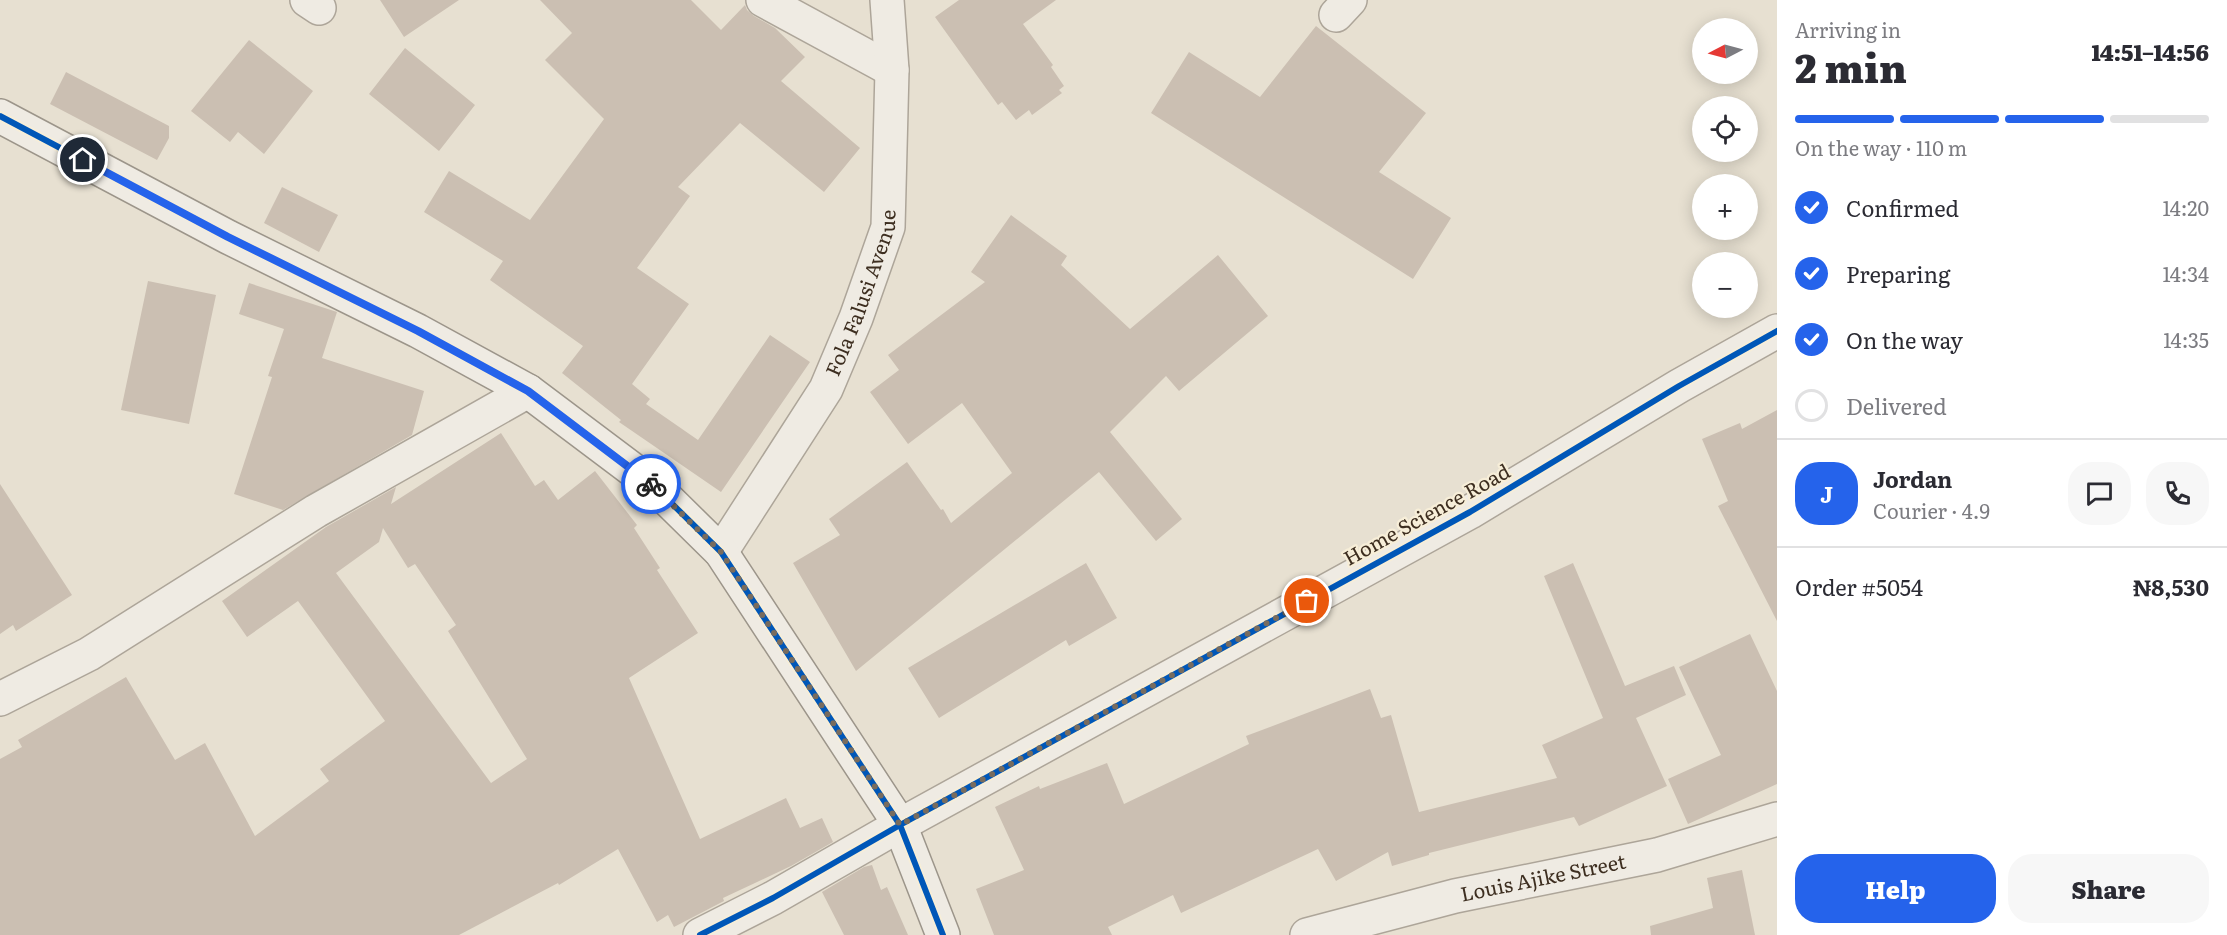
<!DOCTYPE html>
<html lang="en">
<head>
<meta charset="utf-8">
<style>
  :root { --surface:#fff; --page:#f7f7f7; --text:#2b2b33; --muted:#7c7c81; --line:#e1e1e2; --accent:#2563eb }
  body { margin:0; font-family:Literata,serif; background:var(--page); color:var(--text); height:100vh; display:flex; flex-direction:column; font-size:22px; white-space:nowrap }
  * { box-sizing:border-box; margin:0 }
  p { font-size:20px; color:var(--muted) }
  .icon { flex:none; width:33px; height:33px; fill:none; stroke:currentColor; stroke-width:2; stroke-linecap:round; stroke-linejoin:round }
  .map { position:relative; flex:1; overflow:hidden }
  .sheet { display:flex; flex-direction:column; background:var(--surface); width:450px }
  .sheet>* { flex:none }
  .needle { width:39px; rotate:264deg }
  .buttons { position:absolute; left:1692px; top:18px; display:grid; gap:12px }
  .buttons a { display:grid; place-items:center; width:66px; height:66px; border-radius:50%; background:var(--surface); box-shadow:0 3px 15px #0003; font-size:30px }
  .pin { position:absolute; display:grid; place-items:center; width:51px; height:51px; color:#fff; margin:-26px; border:3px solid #fff; border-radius:50%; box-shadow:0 2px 6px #0007 }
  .courier { position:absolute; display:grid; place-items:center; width:60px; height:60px; margin:-30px; border:4px solid #2563eb; border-radius:50%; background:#fff; color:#222; box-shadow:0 2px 8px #0007 }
  .headline em { font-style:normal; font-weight:800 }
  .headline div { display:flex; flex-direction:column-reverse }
  .headline { display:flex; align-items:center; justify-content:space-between; height:102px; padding:0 18px }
  h1 { font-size:39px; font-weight:800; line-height:45px }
  .bar { display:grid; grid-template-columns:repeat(4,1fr); gap:9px 6px; align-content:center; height:72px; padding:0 18px }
  .bar i { height:8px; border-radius:4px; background:var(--line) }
  .bar .active { background:var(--accent) }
  .bar p { grid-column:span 4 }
  .line { display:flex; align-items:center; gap:15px; padding:0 18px; border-top:2px solid var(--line) }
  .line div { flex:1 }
  .round { display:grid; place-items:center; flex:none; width:63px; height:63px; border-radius:24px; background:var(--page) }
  ol { padding:0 18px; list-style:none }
  li { display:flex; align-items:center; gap:18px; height:66px }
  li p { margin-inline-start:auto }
  li .icon { padding:6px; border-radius:50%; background:var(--accent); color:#fff; stroke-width:4 }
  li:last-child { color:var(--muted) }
  li i { width:33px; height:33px; border:3px solid var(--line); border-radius:50% }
  .primary-button { display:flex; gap:12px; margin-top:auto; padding:12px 18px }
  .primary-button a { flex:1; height:69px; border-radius:24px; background:var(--accent); color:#fff; font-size:24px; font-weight:800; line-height:69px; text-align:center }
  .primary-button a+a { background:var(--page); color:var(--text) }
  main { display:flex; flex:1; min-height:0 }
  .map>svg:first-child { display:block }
  .building { fill:#cbbfb2; fill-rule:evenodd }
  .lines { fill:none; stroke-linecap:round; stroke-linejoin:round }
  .street-casing { stroke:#ada599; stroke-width:36 }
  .secondary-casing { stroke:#9c958a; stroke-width:36 }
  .street { stroke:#efebe3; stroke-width:33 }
  .secondary { stroke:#efebe3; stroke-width:33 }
  .cycleway-casing { stroke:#f7eed8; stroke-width:10 }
  .cycleway { stroke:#0057b8; stroke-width:6 }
  .done { stroke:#786c5e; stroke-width:6; stroke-dasharray:0 10.8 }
  .route { stroke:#2563eb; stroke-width:8 }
  .labels { text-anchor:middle; stroke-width:4.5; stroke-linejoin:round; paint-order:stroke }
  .street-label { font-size:20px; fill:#3d2e20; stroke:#f7eed8 }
</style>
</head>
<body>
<main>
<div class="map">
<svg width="1777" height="935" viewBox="0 0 1777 935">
  <rect width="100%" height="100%" fill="#e7e0d1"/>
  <!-- building -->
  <path class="building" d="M380,0H459L404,37Z
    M540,0H691L721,30L745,5L747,10L754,16L775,28L805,57L781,81L860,148L824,192L740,123L678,187L690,196L637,268L689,304L632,384L650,399L646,404L698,440L770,335L810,362L721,492L619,422L621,420L562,373L583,346L490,280L503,261L424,212L449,171L530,220L604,119L545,60L572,33Z
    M959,0H1056L1023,24L1053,65L1051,67L1064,86L1059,90L1062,93L1032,115L1029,110L1016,120L1002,102L998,105L935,17Z
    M1316,26L1426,113L1379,172L1451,218L1413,279L1151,113L1189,52L1260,97Z
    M249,40L313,91L264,154L238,132L230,142L191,111Z
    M405,48L475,105L439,151L369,94Z
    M66,72L169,126V138L157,160L50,104Z
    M282,187L338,215L319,252L264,223Z
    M1011,215L1067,256L1061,265L1130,329L1218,255L1268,316L1179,391L1166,376L1110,432L1182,519L1156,541L1099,472L856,671L793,563L840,535L829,519L907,462L941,510L943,509L951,523L1012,473L962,403L908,444L870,392L899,370L888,355L985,282L971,272Z
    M148,281L216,295L189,424L121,410Z
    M249,283L337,312L322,358L424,391L412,435L283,510L234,494L272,377L268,376L284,329L239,314Z
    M1777,410V621L1718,506L1728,501L1702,439L1740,423L1742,429Z
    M501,433L535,486L544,480L558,500L595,471L637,525L634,528L660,568L657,570L698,633L629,678L700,839L786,798L800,828L822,818L833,842L791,866L723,898L724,901L674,927L668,915L657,922L618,849L559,885L558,883L459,935H0V759L22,747L18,740L126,677L175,760L205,743L255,836L329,781L320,769L385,721L298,601L247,637L222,601L326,527L396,487L391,504ZM383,528L408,568L415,564L456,625L448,631L527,759L491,783L336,573L379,542Z
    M0,484L72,595L16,631L13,625L0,634Z
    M1086,563L1117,618L1069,646L1066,640L939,718L908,668Z
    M1573,563L1625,686L1674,666L1686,695L1636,718L1667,786L1579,826L1574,817L1429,853V855L1392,866L1388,852L1336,881L1318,849L1181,913L1173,895L1108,927L1112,935H994L976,889L1024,870L995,807L1039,786L1040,789L1107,763L1124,804L1249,744L1246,736L1370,689L1381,718L1391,715L1419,812L1557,778L1542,745L1603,718L1544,576Z
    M1750,634L1777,691V784L1688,824L1668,779L1721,755L1679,667Z
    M872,865L881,890L887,887L908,935H844L822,892L864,867Z
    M1742,870L1755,935H1651L1650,926L1713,908L1707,878Z"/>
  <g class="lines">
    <defs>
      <g id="street">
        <path d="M307,0L319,8"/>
        <path d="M763,0L892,70"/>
        <path d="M1336,15L1350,0"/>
        <path id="s1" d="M721,552L826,389L856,318L888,227L892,70L887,0"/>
        <path d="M0,699L89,654L316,511L528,391"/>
        <path d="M700,935L773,898L900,825L1470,512L1679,386L1777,331"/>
        <path id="s2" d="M1307,935L1455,896L1657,855L1777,819"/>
      </g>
      <path id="secondary" d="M0,116L228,237L418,331L528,391L653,485L721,552L900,825L943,935"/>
    </defs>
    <!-- street casing -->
    <use href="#street" class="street-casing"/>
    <!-- secondary casing -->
    <use href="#secondary" class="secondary-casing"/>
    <!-- street -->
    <use href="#street" class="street"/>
    <!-- secondary -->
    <use href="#secondary" class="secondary"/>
    <defs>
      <path id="cycleway" d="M0,116L228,237L418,331L528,391L653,485L721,552L900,825L943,935
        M700,935L773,898L900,825L1470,512L1679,386L1777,331"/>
    </defs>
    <!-- cycleway casing -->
    <use href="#cycleway" class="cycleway-casing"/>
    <!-- cycleway -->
    <use href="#cycleway" class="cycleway"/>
  </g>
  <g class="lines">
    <!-- done -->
    <path class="done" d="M651,484L721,552L900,825L1307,601"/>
    <!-- route -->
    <path class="route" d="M83,160L228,237L418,331L528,391L651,484"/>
  </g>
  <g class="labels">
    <!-- street labels -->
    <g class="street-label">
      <text dy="7" stroke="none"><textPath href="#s1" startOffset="297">Fola Falusi Avenue</textPath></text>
      <text transform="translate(1427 515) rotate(-29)" y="7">Home Science Road</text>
      <text dy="7" stroke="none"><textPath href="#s2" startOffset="243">Louis Ajike Street</textPath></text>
    </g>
  </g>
</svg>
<div class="buttons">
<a><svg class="needle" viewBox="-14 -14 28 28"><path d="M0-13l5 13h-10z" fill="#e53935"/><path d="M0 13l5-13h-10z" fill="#7c7c81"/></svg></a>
<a><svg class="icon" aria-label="locate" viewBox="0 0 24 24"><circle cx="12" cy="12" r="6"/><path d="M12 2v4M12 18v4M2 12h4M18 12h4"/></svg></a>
<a>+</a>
<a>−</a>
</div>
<div class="pin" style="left:1307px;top:601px;background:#ea580c"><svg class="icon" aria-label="bag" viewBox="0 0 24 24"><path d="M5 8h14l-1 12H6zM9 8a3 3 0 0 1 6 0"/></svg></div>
<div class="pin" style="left:83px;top:160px;background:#1f2937"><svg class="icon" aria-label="home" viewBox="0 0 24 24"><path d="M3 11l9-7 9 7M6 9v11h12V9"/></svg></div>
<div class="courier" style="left:651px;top:484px"><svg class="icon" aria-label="bike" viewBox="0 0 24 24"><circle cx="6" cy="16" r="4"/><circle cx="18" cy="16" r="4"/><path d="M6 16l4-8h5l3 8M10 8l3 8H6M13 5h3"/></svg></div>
</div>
<section class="sheet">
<div class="headline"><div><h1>2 min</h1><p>Arriving in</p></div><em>14:51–14:56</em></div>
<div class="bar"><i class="active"></i><i class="active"></i><i class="active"></i><i></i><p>On the way · 110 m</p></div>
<ol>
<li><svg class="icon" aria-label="check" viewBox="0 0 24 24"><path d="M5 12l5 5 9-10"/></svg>Confirmed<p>14:20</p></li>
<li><svg class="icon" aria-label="check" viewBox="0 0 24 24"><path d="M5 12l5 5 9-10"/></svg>Preparing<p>14:34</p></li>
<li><svg class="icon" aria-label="check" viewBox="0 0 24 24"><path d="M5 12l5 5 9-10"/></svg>On the way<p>14:35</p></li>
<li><i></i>Delivered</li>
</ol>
<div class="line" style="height:108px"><b class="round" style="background:var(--accent);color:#fff">J</b><div><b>Jordan</b><p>Courier · 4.9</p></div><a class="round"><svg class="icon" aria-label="chat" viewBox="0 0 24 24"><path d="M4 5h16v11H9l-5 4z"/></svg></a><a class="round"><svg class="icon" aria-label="phone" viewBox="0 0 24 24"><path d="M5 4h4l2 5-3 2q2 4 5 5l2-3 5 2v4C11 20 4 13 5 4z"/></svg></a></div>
<div class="line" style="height:78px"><div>Order #5054</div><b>₦8,530</b></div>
<div class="primary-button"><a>Help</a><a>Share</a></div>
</section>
</main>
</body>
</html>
